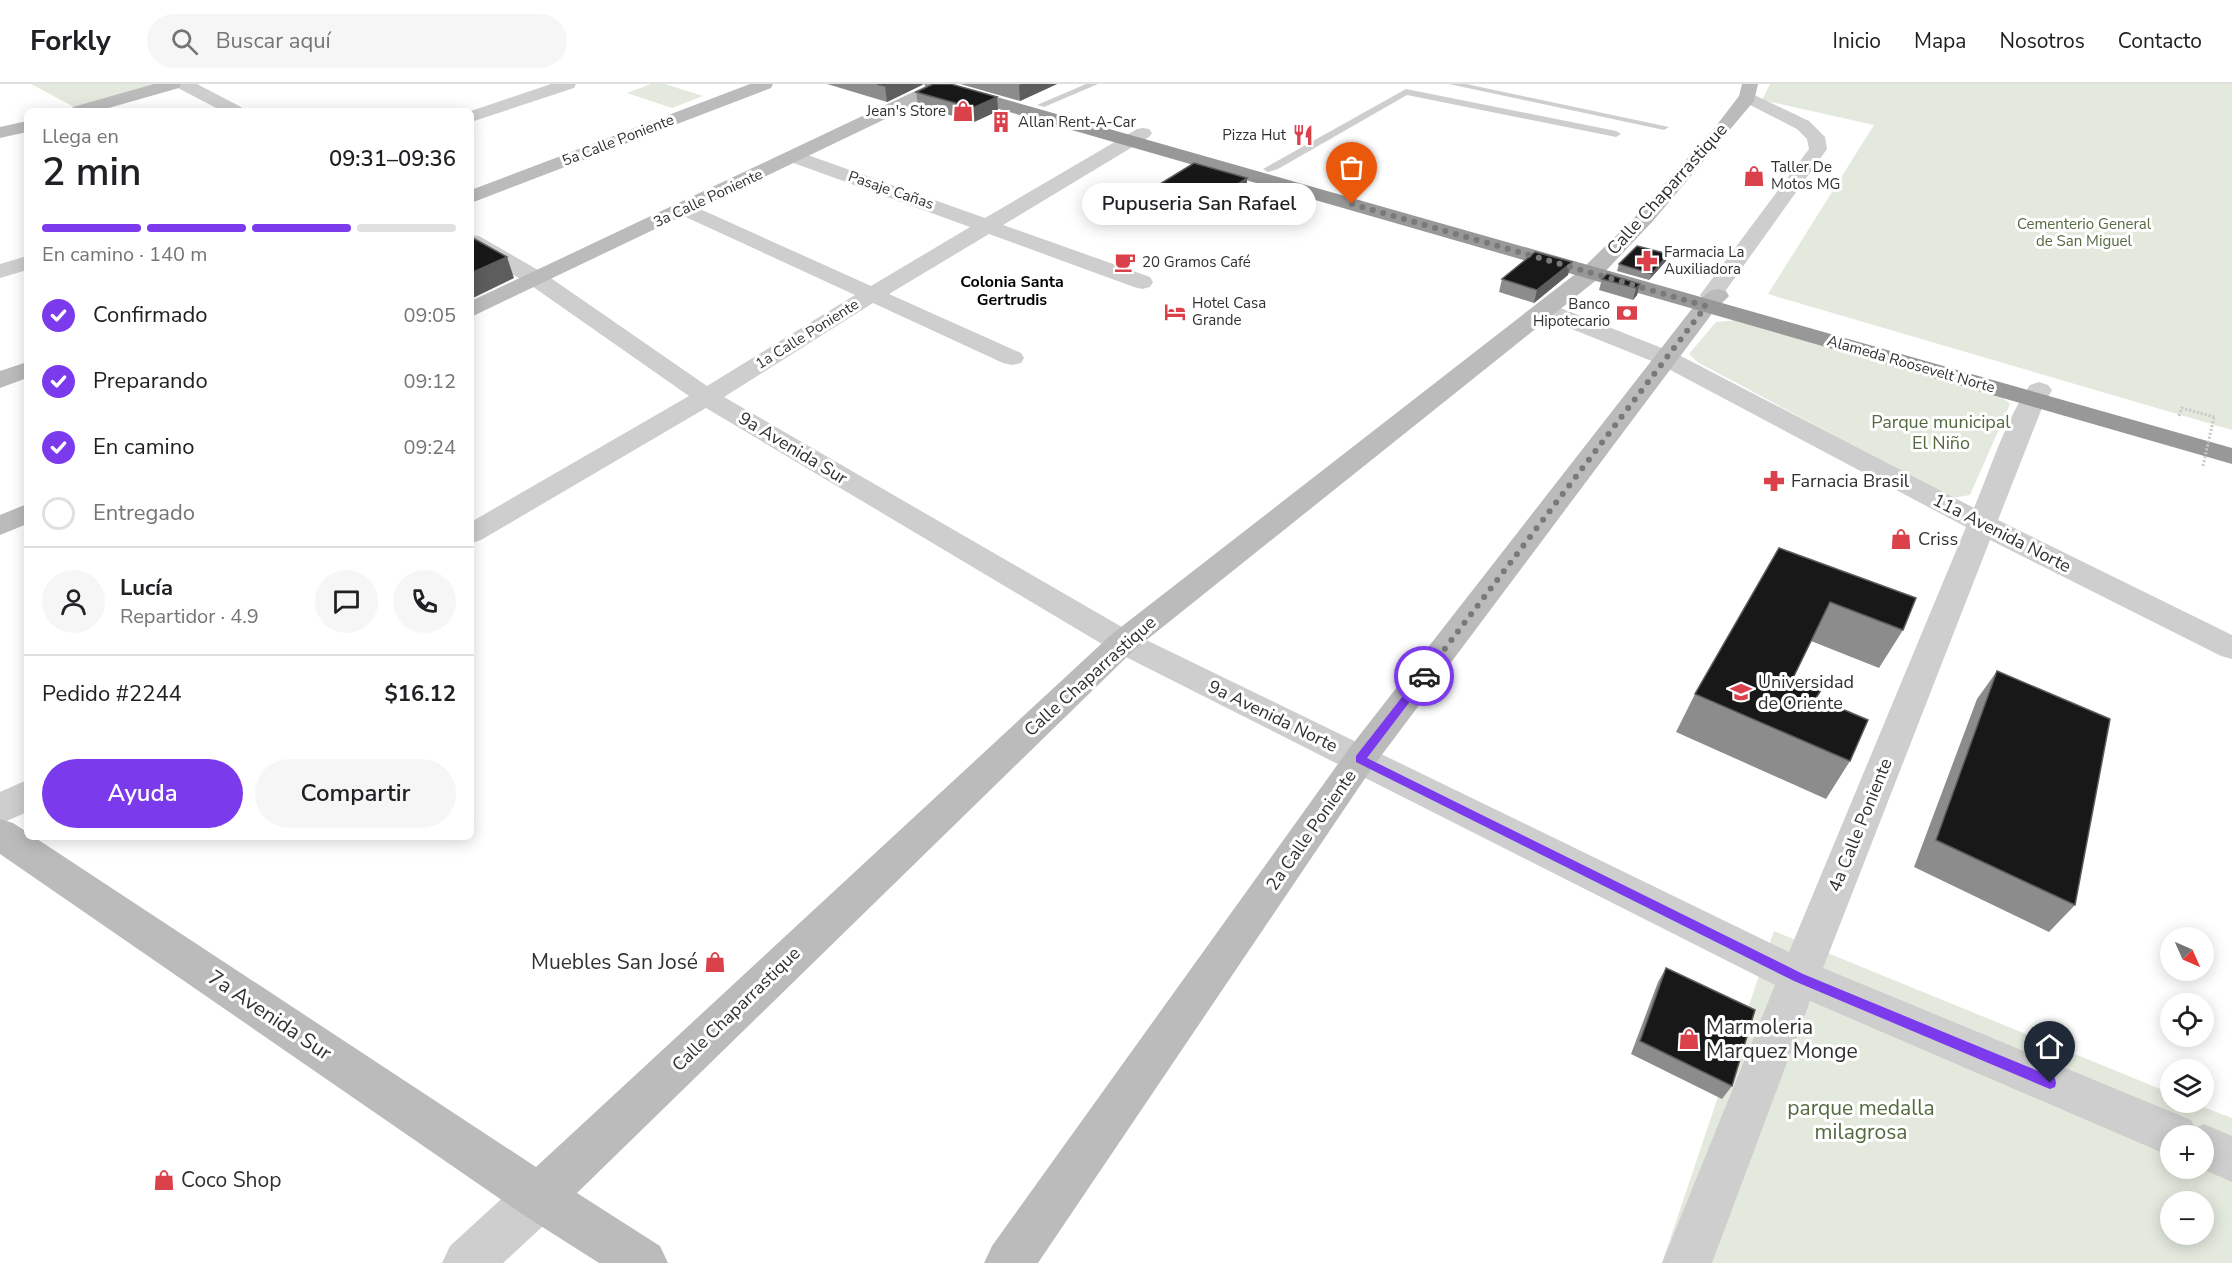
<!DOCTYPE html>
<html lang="es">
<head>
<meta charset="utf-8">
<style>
  :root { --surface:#fff; --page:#f6f6f6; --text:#202124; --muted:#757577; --line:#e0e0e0; --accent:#7c3aed }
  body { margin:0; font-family:"Nunito Sans",sans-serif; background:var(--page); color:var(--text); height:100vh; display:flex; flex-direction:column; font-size:22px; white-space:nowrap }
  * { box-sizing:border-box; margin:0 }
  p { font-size:20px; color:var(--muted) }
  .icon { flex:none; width:33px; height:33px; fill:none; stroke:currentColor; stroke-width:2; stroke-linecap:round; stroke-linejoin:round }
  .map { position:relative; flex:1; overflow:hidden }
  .details { position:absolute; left:24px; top:24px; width:450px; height:732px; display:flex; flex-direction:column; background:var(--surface); border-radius:9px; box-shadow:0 3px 15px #0003 }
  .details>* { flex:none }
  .needle { width:39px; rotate:135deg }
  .fabs { position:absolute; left:2160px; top:843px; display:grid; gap:12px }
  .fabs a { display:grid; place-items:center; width:54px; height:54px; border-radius:50%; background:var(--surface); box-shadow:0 3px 15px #0003; font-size:30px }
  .pin { position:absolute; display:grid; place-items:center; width:51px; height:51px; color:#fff; margin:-62px -26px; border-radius:50% 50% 50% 0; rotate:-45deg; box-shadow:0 0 6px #0007 }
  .pin .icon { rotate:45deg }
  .courier { position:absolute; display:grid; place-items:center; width:60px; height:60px; margin:-30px; border:4px solid #7c3aed; border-radius:50%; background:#fff; color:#222; box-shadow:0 2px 8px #0007 }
  .bubble { position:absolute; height:42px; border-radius:21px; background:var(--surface); box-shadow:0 3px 15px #0003; font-size:20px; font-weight:600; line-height:42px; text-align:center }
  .overview em { font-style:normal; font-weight:600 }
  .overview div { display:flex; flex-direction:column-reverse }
  .overview { display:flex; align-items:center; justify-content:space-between; height:102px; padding:0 18px }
  h1 { font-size:39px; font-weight:600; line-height:45px }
  .bar { display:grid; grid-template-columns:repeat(4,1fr); gap:9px 6px; align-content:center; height:72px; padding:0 18px }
  .bar i { height:8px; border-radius:4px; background:var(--line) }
  .bar .selected { background:var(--accent) }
  .bar p { grid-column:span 4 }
  .line { display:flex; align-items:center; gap:15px; padding:0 18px; border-top:2px solid var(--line) }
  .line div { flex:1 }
  .round { display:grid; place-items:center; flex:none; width:63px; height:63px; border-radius:32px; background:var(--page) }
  ol { padding:0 18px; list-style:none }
  li { display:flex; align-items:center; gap:18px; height:66px }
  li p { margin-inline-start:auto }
  li .icon { padding:6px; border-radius:50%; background:var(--accent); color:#fff; stroke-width:4 }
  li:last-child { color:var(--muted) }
  li i { width:33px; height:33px; border:3px solid var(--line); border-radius:50% }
  .button { display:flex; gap:12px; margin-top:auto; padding:12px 18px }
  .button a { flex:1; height:69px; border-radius:36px; background:var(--accent); color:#fff; font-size:24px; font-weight:600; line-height:69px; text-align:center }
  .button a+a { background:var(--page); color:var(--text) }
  header { display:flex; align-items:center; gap:36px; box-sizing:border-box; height:84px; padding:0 30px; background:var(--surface); border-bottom:2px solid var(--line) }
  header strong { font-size:28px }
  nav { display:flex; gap:33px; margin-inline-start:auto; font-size:21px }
  .search { width:420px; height:54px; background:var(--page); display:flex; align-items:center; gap:15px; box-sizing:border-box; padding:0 21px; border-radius:33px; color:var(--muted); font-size:22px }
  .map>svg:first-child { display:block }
  .green { fill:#e3e9dd; fill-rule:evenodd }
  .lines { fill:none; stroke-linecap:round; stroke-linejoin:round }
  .path { stroke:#c8c8c8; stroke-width:3; stroke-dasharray:2 2; stroke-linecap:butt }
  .lane { fill:#cecece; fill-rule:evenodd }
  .street { fill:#cecece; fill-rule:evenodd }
  .secondary { fill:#bbb; fill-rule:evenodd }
  .highway { fill:#989898; fill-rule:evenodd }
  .path-bridge { stroke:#c8c8c8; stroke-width:3; stroke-dasharray:2 2; stroke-linecap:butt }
  .wall { fill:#8c8c8c }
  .shaded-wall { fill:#5d5d5d }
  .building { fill:#181818; stroke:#5d5d5d; stroke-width:1.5 }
  .route { fill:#7c3aed }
  .done { stroke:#797979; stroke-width:6; stroke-dasharray:0 10.8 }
  .labels { text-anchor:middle; stroke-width:6; stroke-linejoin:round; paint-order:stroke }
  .far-poi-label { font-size:15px; fill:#313131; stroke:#fff; text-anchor:start }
  .far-street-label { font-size:15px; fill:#313131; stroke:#fff }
  .far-park-label { font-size:15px; fill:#536a40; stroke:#fff }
  .far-neighbourhood-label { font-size:16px; font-weight:bold; fill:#000; stroke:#fff }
  .street-label { font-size:18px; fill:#313131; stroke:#fff }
  .park-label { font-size:18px; fill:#536a40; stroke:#fff }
  .poi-label { font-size:18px; fill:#313131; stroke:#fff; text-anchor:start }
  .near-poi-label { font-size:21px; fill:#313131; stroke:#fff; text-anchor:start }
  .near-street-label { font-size:21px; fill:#313131; stroke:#fff }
  .near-park-label { font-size:21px; fill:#536a40; stroke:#fff }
</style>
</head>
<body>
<header>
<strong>Forkly</strong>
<div class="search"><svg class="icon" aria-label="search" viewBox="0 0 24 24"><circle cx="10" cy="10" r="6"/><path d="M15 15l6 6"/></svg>Buscar aquí</div>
<nav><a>Inicio</a><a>Mapa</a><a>Nosotros</a><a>Contacto</a></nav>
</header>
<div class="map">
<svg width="2232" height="1179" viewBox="0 0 2232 1179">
  <rect width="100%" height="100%" fill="#fff"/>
  <!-- green -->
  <path class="green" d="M31,0H161L76,24Z
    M651,0H665L703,12L672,24L627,9Z
    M1770,0H2232V346L1768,210L1874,41L1762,16Z
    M1737,236L2002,313L2010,320L1970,411L1952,414L1699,279L1689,270L1716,238Z
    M1774,847L2170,1009V1018L2193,1019L2232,1034V1179H1662ZM2170,1052H2204V1084H2170ZM2170,1118H2204V1150H2170Z"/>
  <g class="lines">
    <!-- path -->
    <path class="path" d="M2179,332L2182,324L2214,333"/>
    <!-- lane -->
    <path class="lane" d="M1086,0H1098L1044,23L1037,21Z
      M1449,0H1466L1669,43L1664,46Z
      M1406,5L1616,47L1621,50L1616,53L1407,11L1278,85L1268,88L1263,85Z"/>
    <!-- street -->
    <path class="street" d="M176,0H197L241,23L244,27H222L178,4Z
      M551,0H576L574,4L471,38V27Z
      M1748,8L1809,37L1825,53L1827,65L1719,216L1711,218L1703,216L1700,211L1809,65L1807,55L1797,45L1742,17L1739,13L1742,9Z
      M1143,44L1149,45L1152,49L1149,53L1003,141L1150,193L1153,198L1150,203L1142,205L1134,203L989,150L889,210L1021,269L1024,274L1021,279L1012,281L1003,279L873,219L724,313L1134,550L1789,868L1966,443L1659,280L1537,231L1533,226L1537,221L1545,219L1553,221L1677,270L1974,424C1991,384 2005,337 2030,301L2039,298L2048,301L2052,306L2042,324L1998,436L2232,551V575L2221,572L1990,456L1823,884L2191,1036L2195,1044L2204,1040L2232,1052V1098L2200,1084H2204V1052H2170V1072L1810,917L1712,1179H1662L1775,901L1112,566L706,324L481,456L471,459V438L689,312L529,200L471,166V151L479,152L545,190L707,302L855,211L677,129L674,125L677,121H691L871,202L970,143L788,77L786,73L788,69H802L985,134L1137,45Z
      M27,172V186L0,194V180Z
      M27,696V728L0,740V708Z
      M539,1089L556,1096L563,1113L556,1130L503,1179H442L450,1162L522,1096Z"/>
    <!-- secondary -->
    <path class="secondary" d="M154,0H181L179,4L98,27H70L73,23Z
      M750,0H773L771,4L471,119V106Z
      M930,0H952L950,4L471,233V217Z
      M1742,0H1758L1754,17L1653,137L1599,194L1134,566L577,1109L660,1162L668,1179H599L522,1130L0,770V735L13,739L27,748V753H34L536,1083L1112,550L1583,184L1639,129L1716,42L1739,12Z
      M27,37V48L0,54V43Z
      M1718,205L1726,207L1729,212L1714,227L1372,684L1038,1179H984L992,1162L1348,666L1698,217L1710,207Z
      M27,278V294L0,304V287Z
      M27,420V440L0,451V431Z"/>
    <!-- highway -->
    <path class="highway" d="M924,0H951L2232,364V380L926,4Z"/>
    <!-- path-bridge -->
    <path class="path-bridge" d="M2203,382L2214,333"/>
  </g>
  <!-- wall -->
  <path class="wall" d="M827,0H923L922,1L887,18Z
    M960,0H1057L1020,17Z
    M916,8L997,13L998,27L974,38L918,22Z
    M1247,94L1246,112L1207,138L1154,121L1155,103Z
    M1668,170L1666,177L1649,196L1617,187L1619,180Z
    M1568,191L1534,219L1499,208L1502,195Z
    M1602,195L1640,200L1637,211L1633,216L1599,206Z
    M1779,464L1903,546L1879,584L1811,557L1793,594L1816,614L1850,677L1826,715L1676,648L1695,610Z
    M1997,587L2075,821L2049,848L1914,783L1977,615Z
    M1666,884L1732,1002L1722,1015L1631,970L1658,898Z"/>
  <!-- shaded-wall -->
  <path class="shaded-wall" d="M890,0H923L922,1L887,18L885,2Z
    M1022,0H1057L1020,17L1019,1Z
    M997,13L998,27L974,38L973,24Z
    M1247,94L1246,112L1207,138L1208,119Z
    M1668,170L1666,177L1649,196L1652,190Z
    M507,173L514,194L471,215V189Z
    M1572,178L1568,191L1534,219L1537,206Z
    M1640,200L1637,211L1633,216L1636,204Z"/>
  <!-- building -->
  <path class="building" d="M877,0H890L885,2Z
    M933,0H951L997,13L973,24L916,8Z
    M1194,79L1247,94L1208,119L1155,103Z
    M471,153L507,173L471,189Z
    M1637,162L1668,170L1652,190L1619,180Z
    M1535,168L1572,178L1537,206L1502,195Z
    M1607,190L1640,200L1636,204L1602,195Z
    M1779,464L1916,514L1903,546L1830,518L1793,594L1821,606L1816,614L1868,636L1850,677L1695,610Z
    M1997,587L2110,635L2075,821L1936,756Z
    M1666,884L1755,926L1732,1002L1640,957Z"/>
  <!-- route -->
  <path class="route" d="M1424,589L1428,592L1427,595L1367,674L1803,890L2055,994L2056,999L2055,1003L2050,1005L2045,1003L1794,897L1356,678V672L1420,590Z"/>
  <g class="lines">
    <!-- done -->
    <path class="done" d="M1352,120L1706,222L1424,592"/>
  </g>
  <!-- icons -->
  <defs>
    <symbol id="shop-bare" viewBox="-9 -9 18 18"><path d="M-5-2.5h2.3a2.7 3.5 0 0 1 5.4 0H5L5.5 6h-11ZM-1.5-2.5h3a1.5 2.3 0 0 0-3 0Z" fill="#da414a" stroke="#fff" stroke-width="2.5" paint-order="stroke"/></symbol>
    <symbol id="building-bare" viewBox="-9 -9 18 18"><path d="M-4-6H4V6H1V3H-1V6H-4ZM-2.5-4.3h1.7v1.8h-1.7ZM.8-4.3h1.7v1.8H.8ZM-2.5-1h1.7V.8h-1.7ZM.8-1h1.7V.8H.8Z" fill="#da414a" stroke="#fff" stroke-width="2.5" paint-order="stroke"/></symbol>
    <symbol id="restaurant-bare" viewBox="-9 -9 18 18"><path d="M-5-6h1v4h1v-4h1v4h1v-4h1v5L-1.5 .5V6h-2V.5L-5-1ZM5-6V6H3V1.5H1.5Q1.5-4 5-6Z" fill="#da414a" stroke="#fff" stroke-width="2.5" paint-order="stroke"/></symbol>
    <symbol id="pharmacy-bare" viewBox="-9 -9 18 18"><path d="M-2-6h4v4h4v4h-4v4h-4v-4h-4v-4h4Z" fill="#da414a" stroke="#fff" stroke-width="2.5" paint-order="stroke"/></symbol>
    <symbol id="cafe-bare" viewBox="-9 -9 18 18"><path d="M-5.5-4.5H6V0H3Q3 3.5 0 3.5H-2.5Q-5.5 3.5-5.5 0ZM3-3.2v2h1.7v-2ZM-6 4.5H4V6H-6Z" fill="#da414a" stroke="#fff" stroke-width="2.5" paint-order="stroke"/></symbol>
    <symbol id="hotel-bare" viewBox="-9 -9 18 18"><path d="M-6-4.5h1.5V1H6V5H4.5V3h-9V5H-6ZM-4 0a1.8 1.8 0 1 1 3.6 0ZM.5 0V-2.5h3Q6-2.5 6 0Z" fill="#da414a" stroke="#fff" stroke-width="2.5" paint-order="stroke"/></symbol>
    <symbol id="bank-bare" viewBox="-9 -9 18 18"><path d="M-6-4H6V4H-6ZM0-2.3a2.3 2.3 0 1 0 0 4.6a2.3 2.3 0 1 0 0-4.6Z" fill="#da414a" stroke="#fff" stroke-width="2.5" paint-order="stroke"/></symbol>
    <symbol id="university-bare" viewBox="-9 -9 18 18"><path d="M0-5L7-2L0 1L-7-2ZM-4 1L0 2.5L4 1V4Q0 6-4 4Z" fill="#da414a" stroke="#fff" stroke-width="2.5" paint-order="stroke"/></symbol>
  </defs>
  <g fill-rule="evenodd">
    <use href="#shop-bare" x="948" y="12" width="30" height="30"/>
    <use href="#building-bare" x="986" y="23" width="30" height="30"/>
    <use href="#restaurant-bare" x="1288" y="36" width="30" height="30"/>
    <use href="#shop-bare" x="1739" y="77" width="30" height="30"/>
    <use href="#pharmacy-bare" x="1632" y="162" width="30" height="30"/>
    <use href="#cafe-bare" x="1110" y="163" width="30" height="30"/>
    <use href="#hotel-bare" x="1160" y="213" width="30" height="30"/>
    <use href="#bank-bare" x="1612" y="214" width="30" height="30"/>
    <use href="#pharmacy-bare" x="1759" y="382" width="30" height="30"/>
    <use href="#shop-bare" x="1886" y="440" width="30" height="30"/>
    <use href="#university-bare" x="1726" y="593" width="30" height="30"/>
    <use href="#shop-bare" x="700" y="863" width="30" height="30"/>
    <use href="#shop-bare" x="1674" y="940" width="30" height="30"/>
    <use href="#shop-bare" x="149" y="1081" width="30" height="30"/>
  </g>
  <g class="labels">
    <!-- far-poi labels -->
    <g class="far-poi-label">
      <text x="946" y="32" text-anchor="end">Jean's Store</text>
      <text x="1018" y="43">Allan Rent-A-Car</text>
      <text x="1286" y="56" text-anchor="end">Pizza Hut</text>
      <text x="1771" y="88">Taller De<tspan x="1771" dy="17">Motos MG</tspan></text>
      <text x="1664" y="173">Farmacia La<tspan x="1664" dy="17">Auxiliadora</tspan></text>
      <text x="1142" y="183">20 Gramos Café</text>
      <text x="1192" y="224">Hotel Casa<tspan x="1192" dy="17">Grande</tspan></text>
      <text x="1610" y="225" text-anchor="end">Banco<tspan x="1610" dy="17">Hipotecario</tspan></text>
    </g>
    <!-- far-street labels -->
    <g class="far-street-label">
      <text transform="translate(618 56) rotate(-21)" y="5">5a Calle Poniente</text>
      <text transform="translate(891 106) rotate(19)" y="5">Pasaje Cañas</text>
      <text transform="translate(708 114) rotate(-25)" y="5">3a Calle Poniente</text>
      <text transform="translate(807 250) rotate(-32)" y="5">1a Calle Poniente</text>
      <text transform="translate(1911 280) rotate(16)" y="5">Alameda Roosevelt Norte</text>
    </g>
    <!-- far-park labels -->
    <g class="far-park-label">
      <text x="2084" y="145">Cementerio General<tspan x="2084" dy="17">de San Miguel</tspan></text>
    </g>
    <!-- far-neighbourhood labels -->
    <g class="far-neighbourhood-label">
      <text x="1012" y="203">Colonia Santa<tspan x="1012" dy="18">Gertrudis</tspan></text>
    </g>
    <!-- street labels -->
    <g class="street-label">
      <text transform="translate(1667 105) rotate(-48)" y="6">Calle Chaparrastique</text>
      <text transform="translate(793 364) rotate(31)" y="6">9a Avenida Sur</text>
      <text transform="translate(2002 449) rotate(27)" y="6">11a Avenida Norte</text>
      <text transform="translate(1090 592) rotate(-42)" y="6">Calle Chaparrastique</text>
      <text transform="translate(1273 632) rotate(26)" y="6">9a Avenida Norte</text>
      <text transform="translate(1860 741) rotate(-68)" y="6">4a Calle Poniente</text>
      <text transform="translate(1311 746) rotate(-55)" y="6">2a Calle Poniente</text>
      <text transform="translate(736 925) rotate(-44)" y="6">Calle Chaparrastique</text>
    </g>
    <!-- park labels -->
    <g class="park-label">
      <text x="1941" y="344">Parque municipal<tspan x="1941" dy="21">El Niño</tspan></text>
    </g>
    <!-- poi labels -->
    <g class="poi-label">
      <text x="1791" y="403">Farnacia Brasil</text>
      <text x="1918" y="461">Criss</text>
      <text x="1758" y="604">Universidad<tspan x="1758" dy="21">de Oriente</tspan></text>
    </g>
    <!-- near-poi labels -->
    <g class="near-poi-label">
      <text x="698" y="885" text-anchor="end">Muebles San José</text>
      <text x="1706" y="950">Marmoleria<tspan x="1706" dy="24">Marquez Monge</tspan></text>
      <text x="181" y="1103">Coco Shop</text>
    </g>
    <!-- near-street labels -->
    <g class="near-street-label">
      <text transform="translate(270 931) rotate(34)" y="7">7a Avenida Sur</text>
    </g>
    <!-- near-park labels -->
    <g class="near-park-label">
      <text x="1861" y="1031">parque medalla<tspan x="1861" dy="24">milagrosa</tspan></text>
    </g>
  </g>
</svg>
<div class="fabs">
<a><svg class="needle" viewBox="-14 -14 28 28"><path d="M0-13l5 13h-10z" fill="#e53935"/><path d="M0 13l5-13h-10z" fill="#757577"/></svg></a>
<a><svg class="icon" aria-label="locate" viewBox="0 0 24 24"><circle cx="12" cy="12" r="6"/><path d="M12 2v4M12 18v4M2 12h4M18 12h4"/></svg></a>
<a><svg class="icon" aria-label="layers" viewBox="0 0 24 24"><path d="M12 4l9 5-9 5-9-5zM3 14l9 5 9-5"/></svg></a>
<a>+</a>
<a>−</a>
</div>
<div class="pin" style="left:1352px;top:120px;background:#ea580c"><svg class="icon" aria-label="bag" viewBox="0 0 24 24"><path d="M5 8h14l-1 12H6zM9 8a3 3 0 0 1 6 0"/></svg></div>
<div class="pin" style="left:2050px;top:999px;background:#1f2937"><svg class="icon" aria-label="home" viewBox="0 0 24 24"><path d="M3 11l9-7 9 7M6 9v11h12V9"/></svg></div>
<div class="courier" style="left:1424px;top:592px"><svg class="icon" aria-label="car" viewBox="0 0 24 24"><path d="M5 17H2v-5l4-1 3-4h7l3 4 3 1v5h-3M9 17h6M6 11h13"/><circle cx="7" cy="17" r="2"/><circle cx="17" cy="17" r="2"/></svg></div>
<div class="bubble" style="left:1082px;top:99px;width:234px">Pupuseria San Rafael</div>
<section class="details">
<div class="overview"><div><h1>2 min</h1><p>Llega en</p></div><em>09:31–09:36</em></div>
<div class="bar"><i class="selected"></i><i class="selected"></i><i class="selected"></i><i></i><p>En camino · 140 m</p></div>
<ol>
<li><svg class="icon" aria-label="check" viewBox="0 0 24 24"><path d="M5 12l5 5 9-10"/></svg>Confirmado<p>09:05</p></li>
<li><svg class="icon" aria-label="check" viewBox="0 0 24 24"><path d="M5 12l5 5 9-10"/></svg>Preparando<p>09:12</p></li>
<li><svg class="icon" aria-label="check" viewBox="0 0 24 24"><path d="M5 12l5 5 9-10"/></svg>En camino<p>09:24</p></li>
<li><i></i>Entregado</li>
</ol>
<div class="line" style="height:108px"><a class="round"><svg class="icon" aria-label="person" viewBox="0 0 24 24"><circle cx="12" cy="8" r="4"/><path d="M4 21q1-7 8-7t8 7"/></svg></a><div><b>Lucía</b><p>Repartidor · 4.9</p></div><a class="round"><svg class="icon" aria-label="chat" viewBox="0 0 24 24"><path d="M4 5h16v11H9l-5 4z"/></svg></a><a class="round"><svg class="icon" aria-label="phone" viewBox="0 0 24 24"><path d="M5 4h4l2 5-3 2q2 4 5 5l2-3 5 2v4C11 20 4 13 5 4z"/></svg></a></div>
<div class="line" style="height:78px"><div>Pedido #2244</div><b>$16.12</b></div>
<div class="button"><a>Ayuda</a><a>Compartir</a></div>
</section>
</div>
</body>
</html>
